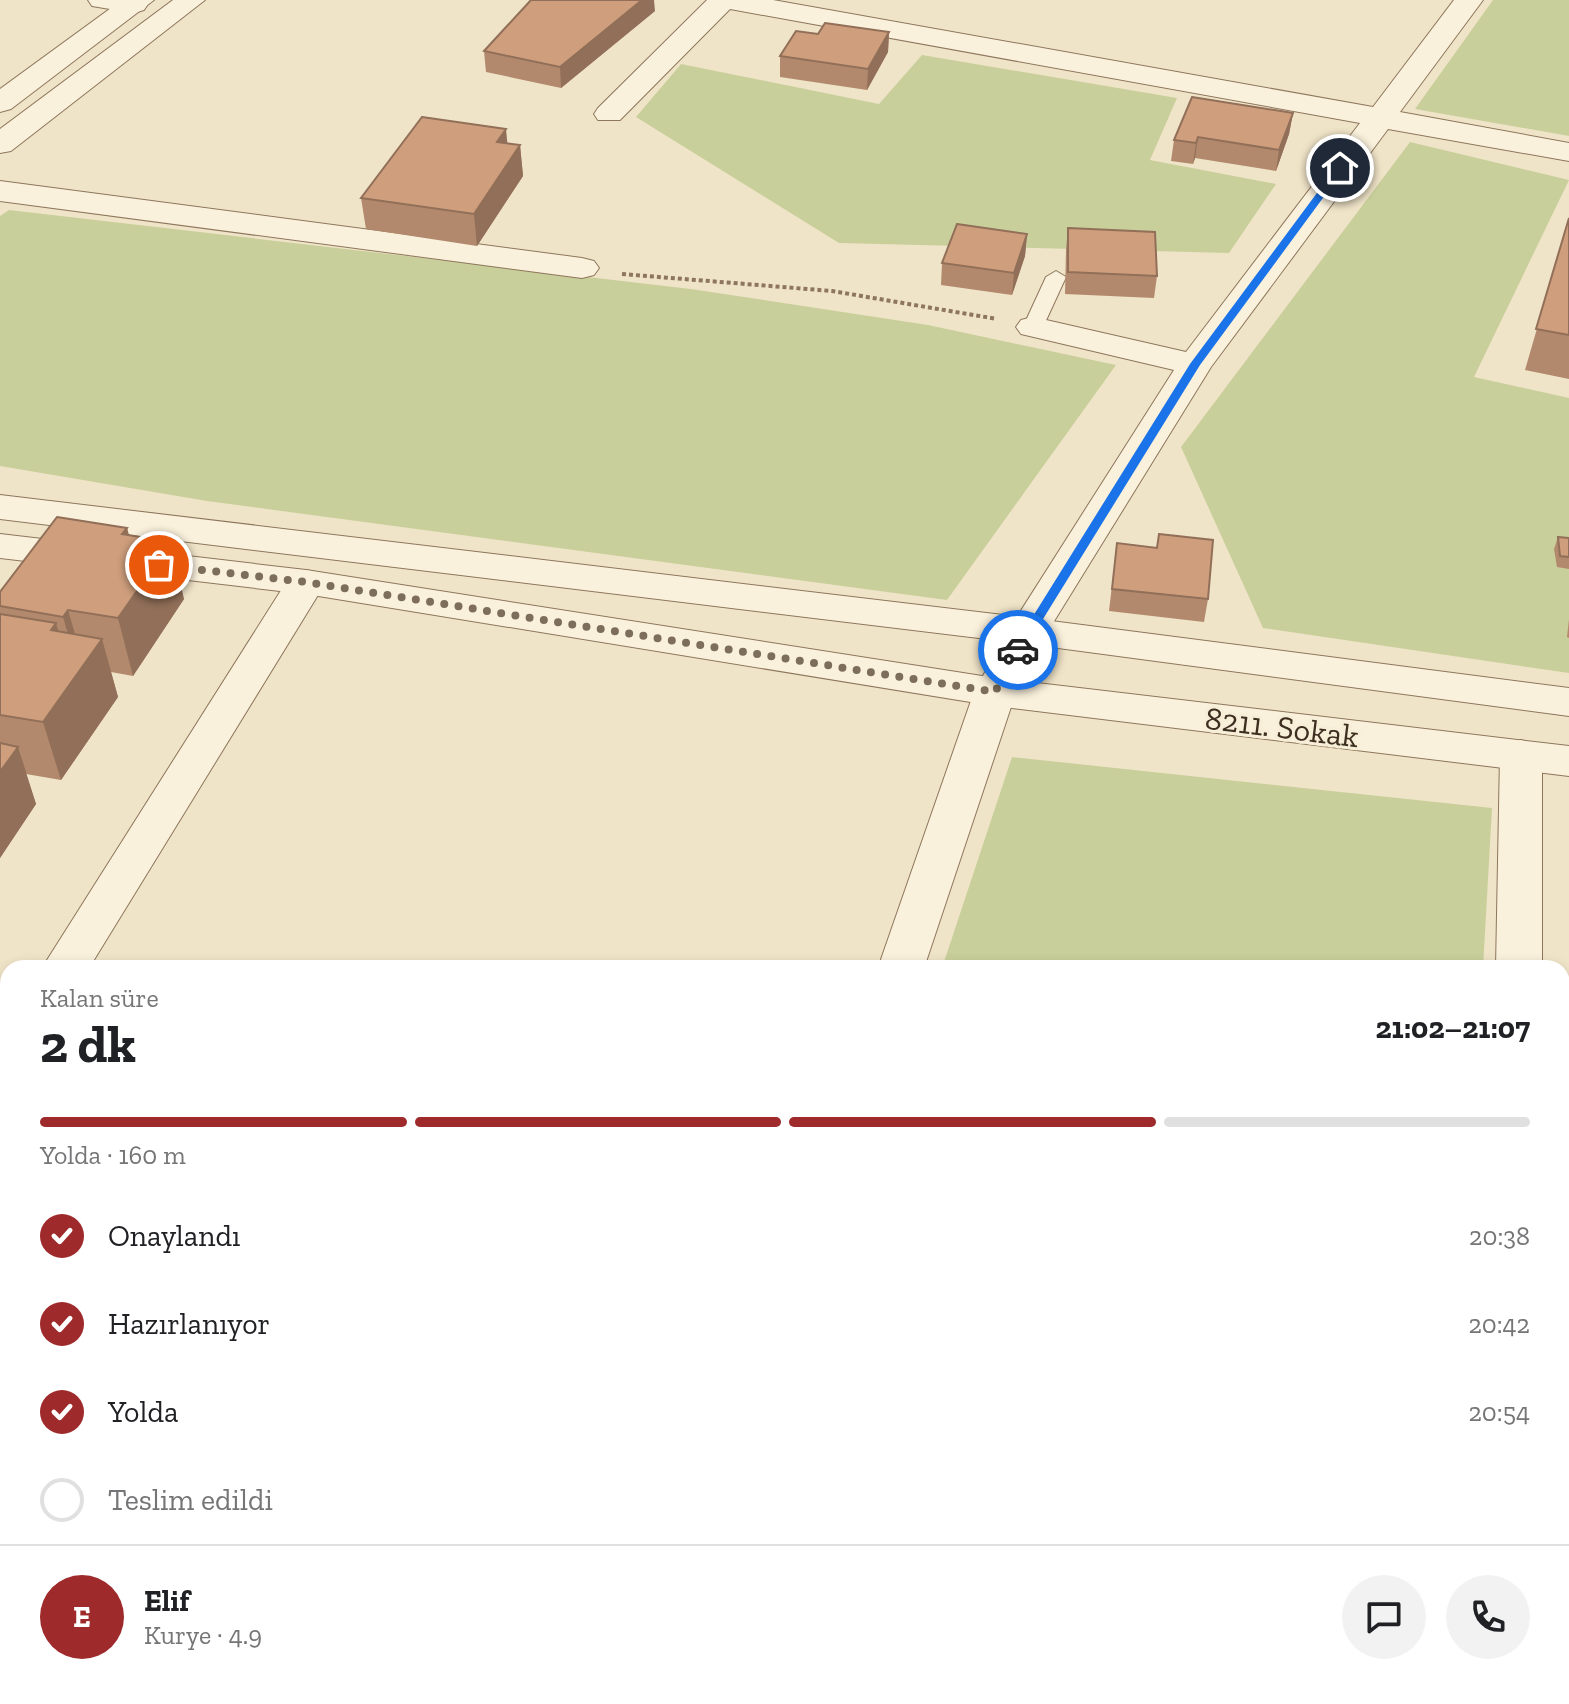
<!DOCTYPE html>
<html lang="tr">
<head>
<meta charset="utf-8">
<style>
  :root { --surface:#fff; --page:#f2f2f2; --text:#202124; --muted:#757577; --line:#e0e0e0; --accent:#9e2a2b }
  body { margin:0; font-family:"Zilla Slab",serif; background:var(--page); color:var(--text); height:100vh; display:flex; flex-direction:column; font-size:30px; white-space:nowrap }
  * { box-sizing:border-box; margin:0 }
  p { font-size:26px; color:var(--muted) }
  .icon { flex:none; width:44px; height:44px; fill:none; stroke:currentColor; stroke-width:2; stroke-linecap:round; stroke-linejoin:round }
  .map { position:relative; flex:1; overflow:hidden }
  .panel { position:absolute; left:0px; top:960px; width:1570px; height:744px; display:flex; flex-direction:column; background:var(--surface); border-radius:24px 24px 0 0; box-shadow:0 4px 12px #0003 }
  .panel>* { flex:none }
  .pin { position:absolute; display:grid; place-items:center; width:68px; height:68px; color:#fff; margin:-34px; border:4px solid #fff; border-radius:50%; box-shadow:0 2px 8px #0007 }
  .courier { position:absolute; display:grid; place-items:center; width:80px; height:80px; margin:-40px; border:6px solid #1a73e8; border-radius:50%; background:#fff; color:#222; box-shadow:0 2px 10px #0007 }
  .overview em { font-style:normal; font-weight:800 }
  .overview div { display:flex; flex-direction:column-reverse }
  .overview { display:flex; align-items:center; justify-content:space-between; height:136px; padding:0 40px }
  h1 { font-size:52px; font-weight:800; line-height:60px }
  .bar { display:grid; grid-template-columns:repeat(4,1fr); gap:12px 8px; align-content:center; height:96px; padding:0 40px }
  .bar i { height:10px; border-radius:6px; background:var(--line) }
  .bar .selected { background:var(--accent) }
  .bar p { grid-column:span 4 }
  .line { display:flex; align-items:center; gap:20px; padding:0 40px; border-top:2px solid var(--line) }
  .line div { flex:1 }
  .round { display:grid; place-items:center; flex:none; width:84px; height:84px; border-radius:42px; background:var(--page) }
  ol { padding:0 40px; list-style:none }
  li { display:flex; align-items:center; gap:24px; height:88px }
  li p { margin-inline-start:auto }
  li .icon { padding:8px; border-radius:50%; background:var(--accent); color:#fff; stroke-width:4 }
  li:last-child { color:var(--muted) }
  li i { width:44px; height:44px; border:4px solid var(--line); border-radius:50% }
  .map>svg:first-child { display:block }
  .green { fill:#c9cf9b }
  .lines { fill:none; stroke-linecap:round; stroke-linejoin:round }
  .service-casing { stroke:#8d765c; stroke-width:2 }
  .minor-casing { stroke:#8d765c; stroke-width:2 }
  .tertiary-casing { stroke:#8d765c; stroke-width:2 }
  .path { stroke:#8d765c; stroke-width:4; stroke-dasharray:4 3; stroke-linecap:butt }
  .service { fill:#faf1dc; fill-rule:evenodd }
  .minor { fill:#faf1dc; fill-rule:evenodd }
  .tertiary { fill:#faf1dc; fill-rule:evenodd }
  .wall { fill:#b2896c }
  .shaded-wall { fill:#916f58 }
  .building { fill:#cf9f7d; stroke:#916f58; stroke-width:2 }
  .route { fill:#1a73e8 }
  .done { stroke:#7c6e5b; stroke-width:8; stroke-dasharray:0 14.4 }
  .labels { text-anchor:middle; stroke-width:6; stroke-linejoin:round; paint-order:stroke }
  .street-label { font-size:32px; fill:#3d2e20; stroke:#f7eed8 }
</style>
</head>
<body>
<div class="map">
<svg width="1569" height="1704" viewBox="0 0 1569 1704">
  <rect width="100%" height="100%" fill="#f0e4c8"/>
  <!-- green -->
  <path class="green" d="M1493,0H1569V136L1415,109Z
    M922,55L1177,98L1150,160L1276,184L1229,253L839,243L636,117L681,64L879,104Z
    M1410,142L1569,180L1474,377L1569,398V673L1263,628L1181,447Z
    M9,210L691,289L928,325L1116,365L947,600L207,501L0,466V216Z
    M1012,757L1492,808L1483,968H942Z
    M739,1696H1344L1366,1704H737Z"/>
  <g class="lines">
    <defs>
      <path id="service" d="M1056,271L1066,277L1043,327L1033,333L1026,331L1023,327L1046,277Z"/>
      <path id="minor" d="M88,0H145L148,4L144,10L134,13L92,6Z
        M707,0H773L1373,107L1454,0H1483L1400,112L1569,143V161L1388,129L1211,367L1048,631L1016,692L924,968H878L974,692L1008,631L1174,370L1021,334L1016,327L1021,320L1033,317L1186,352L1360,123L730,9L620,120H598L594,114L598,108Z
        M0,181L582,258L594,261L599,268L594,275L582,278L0,201Z
        M306,570L320,573L326,582L89,968H42L292,573Z
        M1521,740L1536,745L1542,755V968H1496L1500,755L1506,745Z
        M8,1040V1088L0,1091V1043Z
        M0,1599L8,1602V1658L0,1655Z
        M218,1696H303L307,1704H222Z
        M667,1696H727L725,1704H665Z
        M1435,1696H1512L1516,1704H1439Z"/>
      <path id="tertiary" d="M122,0H154L11,109L0,112V89Z
        M173,0H205L11,151L0,153V129Z
        M0,495L1028,618L1569,688V716L1028,644L0,519Z
        M0,534L306,570L995,678L1569,746V776L995,706L306,594L0,558Z"/>
    </defs>
    <!-- service casing -->
    <use href="#service" class="service-casing"/>
    <!-- minor casing -->
    <use href="#minor" class="minor-casing"/>
    <!-- tertiary casing -->
    <use href="#tertiary" class="tertiary-casing"/>
    <!-- path -->
    <path class="path" d="M622,274L832,291L997,319"/>
    <!-- service -->
    <use href="#service" class="service"/>
    <!-- minor -->
    <use href="#minor" class="minor"/>
    <!-- tertiary -->
    <use href="#tertiary" class="tertiary"/>
  </g>
  <!-- wall -->
  <path class="wall" d="M655,11L561,88L486,72L484,51Z
    M889,32L888,52L867,90L780,77V56L818,34Z
    M1293,113L1289,134L1276,171L1195,158L1193,164L1171,161L1174,140Z
    M508,144L520,145L523,176L477,246L366,229L361,198Z
    M1569,218V379L1525,370Z
    M1068,228L1157,276L1154,298L1065,294L1066,249Z
    M1027,234L1025,256L1012,295L941,285L942,263Z
    M127,528L129,535L184,599L133,676L111,672L118,697L61,780L26,774L36,804L0,858V592Z
    M1558,537L1569,538V569L1557,567L1554,549Z
    M1117,543L1208,599L1204,622L1109,611Z
    M1569,619V638L1567,637Z"/>
  <!-- shaded-wall -->
  <path class="shaded-wall" d="M642,0H654L655,11L561,88L560,67Z
    M889,32L888,52L867,90L868,69Z
    M1293,113L1289,134L1276,171L1279,150Z
    M506,129L509,160L497,142Z
    M1198,137L1195,158L1193,164L1196,143Z
    M520,145L523,176L477,246L474,214Z
    M1027,234L1025,256L1012,295L1014,273Z
    M127,528L141,585L171,542L184,599L133,676L118,618L122,534Z
    M68,610L84,665L102,639L118,697L61,780L43,722L51,630L56,623L72,681L79,671L63,617Z
    M0,741L7,762L18,747L36,804L0,858Z"/>
  <!-- building -->
  <path class="building" d="M531,0H642L560,67L484,51Z
    M825,23L889,32L868,69L780,56L796,31L818,34Z
    M1192,97L1293,113L1279,150L1198,137L1196,143L1174,140Z
    M422,117L506,129L497,142L520,145L474,214L361,198Z
    M1569,218V335L1536,329Z
    M957,224L1027,234L1014,273L942,263Z
    M1068,228L1155,232L1157,276L1068,272Z
    M57,517L127,528L122,534L171,542L118,618L68,610L63,617L0,606V592Z
    M1159,534L1213,540L1208,599L1112,589L1117,543L1157,548Z
    M1558,537L1569,538V557L1560,556Z
    M0,614L56,623L51,630L102,639L43,722L0,715Z
    M0,743L18,747L0,772Z"/>
  <!-- route -->
  <path class="route" d="M1337,166L1345,168L1200,365L1022,653H1013L1012,650L1190,364Z"/>
  <g class="lines">
    <!-- done -->
    <path class="done" d="M159,565L306,582L995,692L1018,650"/>
  </g>
  <g class="labels">
    <!-- street labels -->
    <g class="street-label">
      <text transform="translate(1282 727) rotate(7)" y="11">8211. Sokak</text>
    </g>
  </g>
</svg>
<div class="pin" style="left:159px;top:565px;background:#ea580c"><svg class="icon" aria-label="bag" viewBox="0 0 24 24"><path d="M5 8h14l-1 12H6zM9 8a3 3 0 0 1 6 0"/></svg></div>
<div class="pin" style="left:1340px;top:168px;background:#1f2937"><svg class="icon" aria-label="home" viewBox="0 0 24 24"><path d="M3 11l9-7 9 7M6 9v11h12V9"/></svg></div>
<div class="courier" style="left:1018px;top:650px"><svg class="icon" aria-label="car" viewBox="0 0 24 24"><path d="M5 17H2v-5l4-1 3-4h7l3 4 3 1v5h-3M9 17h6M6 11h13"/><circle cx="7" cy="17" r="2"/><circle cx="17" cy="17" r="2"/></svg></div>
<section class="panel">
<div class="overview"><div><h1>2 dk</h1><p>Kalan süre</p></div><em>21:02–21:07</em></div>
<div class="bar"><i class="selected"></i><i class="selected"></i><i class="selected"></i><i></i><p>Yolda · 160 m</p></div>
<ol>
<li><svg class="icon" aria-label="check" viewBox="0 0 24 24"><path d="M5 12l5 5 9-10"/></svg>Onaylandı<p>20:38</p></li>
<li><svg class="icon" aria-label="check" viewBox="0 0 24 24"><path d="M5 12l5 5 9-10"/></svg>Hazırlanıyor<p>20:42</p></li>
<li><svg class="icon" aria-label="check" viewBox="0 0 24 24"><path d="M5 12l5 5 9-10"/></svg>Yolda<p>20:54</p></li>
<li><i></i>Teslim edildi</li>
</ol>
<div class="line" style="height:144px"><b class="round" style="background:var(--accent);color:#fff">E</b><div><b>Elif</b><p>Kurye · 4.9</p></div><a class="round"><svg class="icon" aria-label="chat" viewBox="0 0 24 24"><path d="M4 5h16v11H9l-5 4z"/></svg></a><a class="round"><svg class="icon" aria-label="phone" viewBox="0 0 24 24"><path d="M5 4h4l2 5-3 2q2 4 5 5l2-3 5 2v4C11 20 4 13 5 4z"/></svg></a></div>
</section>
</div>
</body>
</html>
